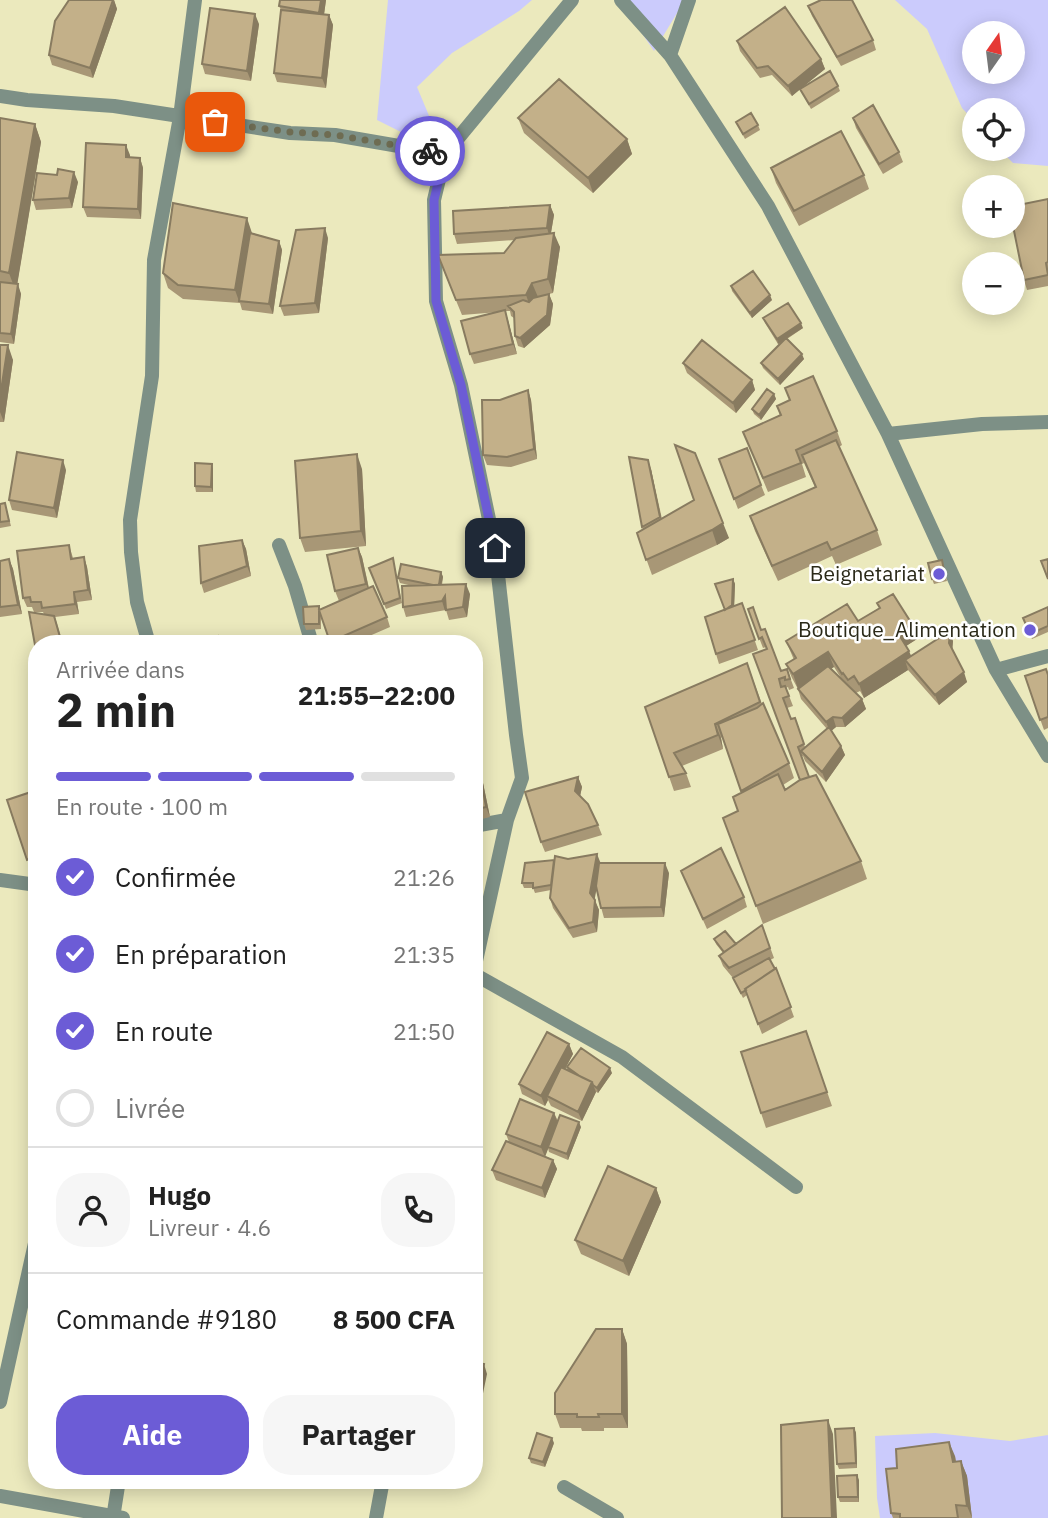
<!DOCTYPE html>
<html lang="fr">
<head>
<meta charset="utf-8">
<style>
  :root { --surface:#fff; --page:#f6f6f6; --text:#222; --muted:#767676; --line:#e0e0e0; --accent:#6c5cd6 }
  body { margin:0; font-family:"IBM Plex Sans",sans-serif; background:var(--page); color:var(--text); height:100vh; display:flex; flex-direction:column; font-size:26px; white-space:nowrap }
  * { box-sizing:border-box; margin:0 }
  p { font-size:23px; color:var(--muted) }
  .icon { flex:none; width:38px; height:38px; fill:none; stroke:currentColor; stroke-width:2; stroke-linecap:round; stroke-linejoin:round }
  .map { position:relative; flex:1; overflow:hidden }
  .panel { position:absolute; left:28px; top:635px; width:455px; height:854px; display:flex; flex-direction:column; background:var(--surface); border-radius:28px; box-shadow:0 4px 18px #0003 }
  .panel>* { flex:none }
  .needle { width:46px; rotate:14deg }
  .tools { position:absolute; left:962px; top:21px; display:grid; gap:14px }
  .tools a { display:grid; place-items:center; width:63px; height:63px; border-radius:50%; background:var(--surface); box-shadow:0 4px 18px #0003; font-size:35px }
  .pin { position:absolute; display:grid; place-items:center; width:60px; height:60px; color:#fff; margin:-30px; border-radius:14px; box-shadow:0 4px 10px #0006 }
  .courier { position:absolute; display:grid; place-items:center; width:70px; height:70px; margin:-35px; border:5px solid #6c5cd6; border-radius:50%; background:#fff; color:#222; box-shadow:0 2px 9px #0007 }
  .summary em { font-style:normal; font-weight:700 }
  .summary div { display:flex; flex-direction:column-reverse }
  .summary { display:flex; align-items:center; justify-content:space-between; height:119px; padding:0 28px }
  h1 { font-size:46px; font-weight:700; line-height:52px }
  .bar { display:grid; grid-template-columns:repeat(4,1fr); gap:10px 7px; align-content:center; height:84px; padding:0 28px }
  .bar i { height:9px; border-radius:5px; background:var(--line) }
  .bar .active { background:var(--accent) }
  .bar p { grid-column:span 4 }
  .line { display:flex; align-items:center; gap:18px; padding:0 28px; border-top:2px solid var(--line) }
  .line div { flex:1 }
  .round { display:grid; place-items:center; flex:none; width:74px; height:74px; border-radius:28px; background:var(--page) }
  ol { padding:0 28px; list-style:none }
  li { display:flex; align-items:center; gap:21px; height:77px }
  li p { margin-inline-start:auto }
  li .icon { padding:7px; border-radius:50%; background:var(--accent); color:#fff; stroke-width:4 }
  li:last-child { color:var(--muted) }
  li i { width:38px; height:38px; border:4px solid var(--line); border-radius:50% }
  .action { display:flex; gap:14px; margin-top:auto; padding:14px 28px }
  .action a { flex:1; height:80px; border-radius:28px; background:var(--accent); color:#fff; font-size:28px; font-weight:700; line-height:80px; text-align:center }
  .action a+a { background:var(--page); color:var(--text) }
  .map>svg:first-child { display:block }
  .grass { fill:#cbcbfc; fill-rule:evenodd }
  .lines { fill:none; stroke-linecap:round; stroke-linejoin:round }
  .minor { stroke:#7d9086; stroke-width:14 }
  .wall { fill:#a89776; fill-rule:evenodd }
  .shaded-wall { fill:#887b60 }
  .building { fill:#c3b089; stroke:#887b60; stroke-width:2 }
  .done { stroke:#6e6c52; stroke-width:7; stroke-dasharray:0 12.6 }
  .route { stroke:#6c5cd6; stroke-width:9 }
  .poi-dot { fill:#6c5cd6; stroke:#fff; stroke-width:2.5 }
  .labels { text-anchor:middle; stroke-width:5; stroke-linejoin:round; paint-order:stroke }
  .poi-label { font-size:21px; fill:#2a2918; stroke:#fff; text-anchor:end }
</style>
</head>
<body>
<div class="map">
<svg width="1048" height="1518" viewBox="0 0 1048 1518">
  <rect width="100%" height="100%" fill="#ebe9bd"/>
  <!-- grass -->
  <path class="grass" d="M388,0H532L519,11L452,53L417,87L445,154L377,120Z
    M619,0H685L654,51Z
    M895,0H1048V166L1013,163L999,149H1013V110H975V122L962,108L927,29ZM975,33H1013V72H975Z
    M935,1433L1010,1441L1048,1435V1518H880L877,1498L875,1436Z"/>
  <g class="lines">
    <!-- minor -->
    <path class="minor" d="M621,0L670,55L768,206L888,434L996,670L1048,756
      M670,55L689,0
      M0,96L27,100L114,106L290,133L335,135L445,154
      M888,434L982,424L1048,422
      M279,545L295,586L312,644
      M149,644L137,602L131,552L130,520L152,376L154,260L180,117L195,0
      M996,670L1048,656
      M474,826L507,820
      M0,880L37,885
      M474,970L507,820L522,778L516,735L495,548L461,385L436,301L434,200L445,154L572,0
      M474,974L622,1057L796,1187
      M0,1402L37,1234
      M564,1487L617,1518
      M0,1496L123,1518
      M113,1518L119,1480
      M376,1518L383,1480"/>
  </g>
  <!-- wall -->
  <path class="wall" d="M114,0L117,9L93,78L52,65L49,55Z
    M280,0H326L324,14L329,15L333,25L326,88L277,82L274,73L281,10L279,6Z
    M808,6L873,40L876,50L841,66L812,16Z
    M259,24L251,81L205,74L202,64Z
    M737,41L821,59L825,69L800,89L838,86L840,91L811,109L800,89L792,96L772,75L760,78L740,51Z
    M0,118L35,124L41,142L17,284L21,294L14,344L0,342Z
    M518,118L627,139L632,154L593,193L524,133Z
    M853,118L899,152L903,162L883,174L856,128Z
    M736,122L758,125L760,130L745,139Z
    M130,155V158H140L143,168L141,219L87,217L83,207Z
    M771,168L864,175L869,189L799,226L776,183Z
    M57,175L78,182L72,208L36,210L33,200Z
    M1048,199V286L1027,290L1024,280Z
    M550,205L554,215L551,233L560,247L553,293L549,294L553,304L550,325L524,348L518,346L515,336L514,318L511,316L510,311H505L517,354L474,364L470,354L499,312L462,315L443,269L504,253L515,240L457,244L454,234Z
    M252,233L279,241L282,250L273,314L242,310L240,303L183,299L168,288L163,273Z
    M328,238L319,313L284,316L280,306Z
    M731,286L772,300L752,318L732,291Z
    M763,318L803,328L787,339L804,359L780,385L763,368L761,363L780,343L778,344L765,323Z
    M0,345L13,360L4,422H0Z
    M683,363L752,380L755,390L736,413L687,373Z
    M785,388L837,431L842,445L839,447L877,530L882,545L836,565L832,556L778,581L755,531L750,516L815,487L804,463L802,464L806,477L768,492L743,432L780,415L777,406L790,401Z
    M528,390L531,400L537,459L511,467L487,465L483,455L500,400Z
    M774,394L776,399L761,420L754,414L752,409Z
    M719,459L761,485L765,495L738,509Z
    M212,464L213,469V492H196L195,486Z
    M362,469L366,546L305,552L300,538Z
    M651,469L662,519L694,500L729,538L717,545L652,575L637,533L643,530L642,527Z
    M66,470L57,518L12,510L9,500Z
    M5,503L11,526L0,528V504Z
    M242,540L246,549L251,576L204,593L201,583Z
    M69,545L73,558L84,557L87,567L92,600L77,602L79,614L55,617L63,644H37L44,614L43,612H34L32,607H27L23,598Z
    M358,548L362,557L369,588L387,617L390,627L351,644H330L321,615V629L306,630L304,624L320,609L339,601L335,591Z
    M9,559L13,569L22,614L0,617V561Z
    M394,563L402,603L386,609L369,568Z
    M943,565L947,581L934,584L932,579Z
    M441,572L443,577L442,585L470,594L467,617L449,620L446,610L406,617L403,607L413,586L400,583L398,578Z
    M733,579L735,584L734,606L742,603L758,650L719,664L716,654L725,609Z
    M877,603L917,639L906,646L911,656L953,641L952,650L967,682L939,705L908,670L864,698L860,691L856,693L862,699L866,709L845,727H836L831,731L841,746L845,755L826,782L805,761L803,756L801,757L809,777L861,861L867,879L763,924L723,818L738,811L742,793L722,737L721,738L723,749L682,766L686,773L691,787L674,791L645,707L747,663L762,704L789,763L794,778L783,785L785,790L800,780L767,649L766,647L763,648L748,609L761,630L781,671L787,669L794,688L789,690L788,687L786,688L793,706L787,708L791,719L795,718L805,747L827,729L801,699L798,689L792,678L786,664L794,660L786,641L858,621L879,608ZM834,667L841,678L831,668Z
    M1048,607V632L1032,639L1023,618Z
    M1048,674V728L1044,730L1025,676Z
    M480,773L483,783L490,817L474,821V775Z
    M578,777L582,787L580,796L598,825L602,835L545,852L541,842Z
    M37,790V867L31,869L7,800Z
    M568,859L669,873L664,917L604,918L596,889L594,899L599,910L597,932L573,938L553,908L550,898L551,890L535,893L533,888H524L522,883Z
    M681,871L744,897L747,907L707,929Z
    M762,925L774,958L770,960L775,969L776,968L794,1017L762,1034L747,995L743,998L733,978L723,966L719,956L723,953L716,944L714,939L736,944Z
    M806,1031L832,1106L766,1128L761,1113Z
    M569,1044L573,1054L565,1069L568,1071L567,1067L612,1073L598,1093L595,1091L596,1092L582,1121L551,1106L548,1100L545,1106L522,1094L519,1084Z
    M554,1113L558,1121L581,1127L568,1160L549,1152L548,1148L545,1156L553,1160L557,1169L545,1198L496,1180L492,1170L509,1142L506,1134Z
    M656,1188L661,1202L629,1276L581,1254L575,1240Z
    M622,1329L627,1344L628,1428H604V1431H582L581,1428H560L555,1414Z
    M854,1428L856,1433L857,1468L839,1469L837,1464Z
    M554,1443L545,1467L531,1463L529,1458Z
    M955,1456L956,1462L961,1461L967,1476L972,1518H893L891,1513L897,1468Z
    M859,1480V1502H840L838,1497Z"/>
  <!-- shaded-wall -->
  <path class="shaded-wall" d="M114,0L117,9L93,78L90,68Z
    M321,0H326L323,22L319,13Z
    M255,14L259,24L251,81L247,71Z
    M329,15L333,25L326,88L322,78Z
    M821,59L825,69L792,96L788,86Z
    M35,124L41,142L16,292L9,273Z
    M627,139L632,154L593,193L588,178Z
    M126,145L130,155V167L126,157Z
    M140,158L143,168L141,219L138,209Z
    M74,172L78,182L72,208L69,198Z
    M550,205L554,215L550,238L547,228Z
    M247,218L252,233L239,301L240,304L235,290Z
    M325,228L328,238L319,313L315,303Z
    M554,233L560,247L553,293L548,279Z
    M279,241L282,250L273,314L269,304Z
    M532,283L538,297L531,309L526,295Z
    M18,284L21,294L14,344L11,334Z
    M549,294L553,304L550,325L524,348L520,338Z
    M770,295L772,300L752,318L750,313Z
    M505,310L508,320L517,354L513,344Z
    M801,323L803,328L778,344L777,339Z
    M8,345L13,360L4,422L0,412V397Z
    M802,354L804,359L780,385L778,379Z
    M752,380L755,390L736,413L733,403Z
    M528,390L531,400L537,459L534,449Z
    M774,394L776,399L761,420L759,415Z
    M357,454L362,469L366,546L361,531Z
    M63,460L66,470L57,518L54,508Z
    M648,460L651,469L663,527L660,517Z
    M212,464L213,469V492L211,487Z
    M723,523L729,538L717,545L712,530Z
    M242,540L246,549L251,576L247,566Z
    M358,548L362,557L370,594L366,584Z
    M84,557L87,567L92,600L88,590Z
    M9,559L13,569L22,614L18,605Z
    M441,572L443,577L440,591L438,586Z
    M733,579L735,584L734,610H725Z
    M466,584L470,594L467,617L463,607Z
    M74,592L77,602L79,614L75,604Z
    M445,596L449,606L445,611L442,601Z
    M912,624L917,639L903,648L898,633Z
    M950,631L953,641L952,653L949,643Z
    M909,651L915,665L905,660L908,670L864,698L859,684Z
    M828,652L834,667L798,689L793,674Z
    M964,672L967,682L939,705L935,695Z
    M862,699L866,709L845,727L842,718Z
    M833,717L836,727L830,732L826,722Z
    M715,724L721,738L723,749L718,735Z
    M841,746L845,755L826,782L822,772Z
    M480,773L483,783L490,817L486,807Z
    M578,777L582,787L579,801L575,791Z
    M597,854L601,864L594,903L590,893Z
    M665,863L669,873L664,917L661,907Z
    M595,900L599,910L597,932L593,922Z
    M569,1044L573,1054L550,1097L547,1096L548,1100L545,1106L541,1096Z
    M610,1068L612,1073L598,1093L597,1088Z
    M592,1082L596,1092L582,1121L578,1112Z
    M554,1113L558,1123L545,1157L541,1147Z
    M579,1122L581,1127L568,1160L567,1154Z
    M553,1160L557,1169L545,1198L542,1188Z
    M656,1188L661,1202L629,1276L623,1261Z
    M622,1329L627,1344L628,1428L622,1414Z
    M484,1364L487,1374L474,1437V1409Z
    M828,1420L833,1434L837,1518H832Z
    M854,1428L856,1433L857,1468L856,1463Z
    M552,1438L554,1443L545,1467L543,1462Z
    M949,1442L955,1456L958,1477L953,1462Z
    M961,1461L967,1476L972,1518L967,1506Z
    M857,1475L859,1480V1502L858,1497Z"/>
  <!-- building -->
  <path class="building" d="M69,0H113L90,68L49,55L55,21Z
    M280,0H321L319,13L279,6Z
    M821,0H852L873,40L837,57L808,6Z
    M785,7L821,59L788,86L768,66L757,68L737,41Z
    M210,8L255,14L247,71L202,64Z
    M281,10L329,15L322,78L274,73Z
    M830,71L838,86L809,104L800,89Z
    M559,79L627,139L588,178L518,118Z
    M873,105L899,152L879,164L853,118Z
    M751,113L758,125L743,134L736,122Z
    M0,118L35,124L9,273L0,271Z
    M841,131L864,175L794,211L771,168Z
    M86,143L126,145V157L140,158L138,209L83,207Z
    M58,169L74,172L69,198L33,200L37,173L57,175Z
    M1048,199V262L1046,263L1048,275L1024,280L1013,226V206Z
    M173,203L247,218L235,290L178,285L163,273Z
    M550,205L547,228L454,234L453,211Z
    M325,228L315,303L280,306L296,230Z
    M250,233L279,241L269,304L239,301Z
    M554,233L548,279L532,283L526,295L456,300L438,255L504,253L516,238Z
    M753,271L770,295L750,313L731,286Z
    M0,282L18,284L11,334L0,333Z
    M549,294L547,315L520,338L515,336L514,312L508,306L523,300L529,302L533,298Z
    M788,303L801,323L777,339L763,318Z
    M505,310L513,344L470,354L461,321Z
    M786,338L802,354L778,379L761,363Z
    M702,340L752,380L733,403L683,363Z
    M0,345H8L0,397Z
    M813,376L837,431L796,450L801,463L763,478L743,432L781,415L777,406L790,400L785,388Z
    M767,389L774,394L759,415L752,409Z
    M528,390L534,449L507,457L483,455L482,400H500Z
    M836,440L877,530L831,550L827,542L772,566L750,516L816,487L802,455Z
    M675,445L695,453L723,523L712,530L646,560L637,533L694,500Z
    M747,448L761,485L734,499L719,459Z
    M17,452L63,460L54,508L9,500Z
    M357,454L361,531L300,538L295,461Z
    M629,457L648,460L660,517L642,527Z
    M195,463L212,464L211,487L195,486Z
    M5,503L9,521L0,522V504Z
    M242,540L247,566L201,583L199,546Z
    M69,545L71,559L84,557L88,590L74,592L75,604L42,608L41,602H31L30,597L23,598L17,551Z
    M358,548L366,584L335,591L327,555Z
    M393,558L400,598L384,604L369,568Z
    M9,559L18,605L0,607V561Z
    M1048,559V579L1041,561Z
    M942,560L945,576L932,579L928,563Z
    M401,564L441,572L439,585H433L398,578Z
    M733,579L732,605L725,610L715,584Z
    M466,584L463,607L446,610L445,596L442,601L403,607L402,586Z
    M373,586L387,617L330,642L319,610Z
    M893,594L912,624L898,633L909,651L859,684L854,676L848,680L843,673L842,674L828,652L793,674L786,664L796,658L786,641L847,604L858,621L880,608L877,603Z
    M742,603L755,640L716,654L705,617Z
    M319,606V624H304L303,607Z
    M753,607L761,630L765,629L781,671L787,669L790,679L785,680V677L779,679L781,687L785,686L789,696L783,698L791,719L795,718L804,744L798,747L809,777L800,780L753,654L767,649L762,637L759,639L748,609Z
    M1048,607V626L1030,634L1023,618Z
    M29,612L54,616L62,644H37V656Z
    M950,631L949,643L964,672L935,695L905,660Z
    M218,636V644H184Z
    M747,663L760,702L715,724L718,735L674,753L686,773L669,777L645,707Z
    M828,666L862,699L842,718L833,717L826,722L798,689Z
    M1046,669L1048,675V717L1040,720L1025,676Z
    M763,703L789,763L741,791L718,724L757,708Z
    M829,727L841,746L822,772L801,751Z
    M480,773L486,807L474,810V776Z
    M778,774L785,790L800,780L816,775L861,861L756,906L723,818L738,811L733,797Z
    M578,777L575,791L588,804L598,825L541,842L525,792Z
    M37,790V856L27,860L7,800Z
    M721,848L744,897L703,919L681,871Z
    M597,854L590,893L595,900L593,922L569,928L550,898L555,856L568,859Z
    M554,860L551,885L533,888V883H522L525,863Z
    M599,863H665L661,907L601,908L596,886Z
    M762,925L770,948L729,968L719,956Z
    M725,931L736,944L724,952L714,939Z
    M769,958L775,969L745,989L746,990L741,993L733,978Z
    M776,968L791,1007L758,1024L745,989Z
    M806,1031L827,1092L761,1113L741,1052Z
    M547,1032L569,1044L541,1096L519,1084Z
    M581,1048L610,1068L597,1088L593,1085L592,1082L581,1077L567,1067Z
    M561,1067L592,1082L578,1112L547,1096Z
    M520,1099L554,1113L541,1147L506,1134Z
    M560,1115L579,1122L567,1154L548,1147Z
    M506,1141L553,1160L542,1188L492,1170Z
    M608,1166L656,1188L623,1261L575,1240Z
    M596,1329H622V1414H598L599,1417H577V1414H555V1393Z
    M474,1362L484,1364L474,1409Z
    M828,1420L832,1518H782L781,1425Z
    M854,1428L856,1463L837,1464L835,1429Z
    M537,1433L552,1438L543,1462L529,1458Z
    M949,1442L953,1462L961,1461L967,1506L956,1505L958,1518H900V1514L891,1513L886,1469L897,1468L896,1449Z
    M857,1475L858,1497H838L837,1476Z"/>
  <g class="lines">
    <!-- done -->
    <path class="done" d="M215,122L290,132L335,135L430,151"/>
    <!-- route -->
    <path class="route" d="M430,151L445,154L434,200L436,301L461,385L495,548"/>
  </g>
  <!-- markers -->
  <g class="poi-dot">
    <circle cx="939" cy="574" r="7"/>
    <circle cx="1030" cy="630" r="7"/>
  </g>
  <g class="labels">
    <!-- poi labels -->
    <g class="poi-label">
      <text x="925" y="581">Beignetariat</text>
      <text x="1016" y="637">Boutique_Alimentation</text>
    </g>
  </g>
</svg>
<div class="tools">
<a><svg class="needle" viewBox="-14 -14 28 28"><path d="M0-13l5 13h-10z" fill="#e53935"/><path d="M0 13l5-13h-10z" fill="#767676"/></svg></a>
<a><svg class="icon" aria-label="locate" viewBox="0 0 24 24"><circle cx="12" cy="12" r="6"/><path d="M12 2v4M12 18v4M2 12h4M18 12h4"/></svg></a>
<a>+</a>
<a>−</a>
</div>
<div class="pin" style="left:215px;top:122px;background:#ea580c"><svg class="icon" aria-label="bag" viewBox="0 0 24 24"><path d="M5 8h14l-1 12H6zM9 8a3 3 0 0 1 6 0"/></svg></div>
<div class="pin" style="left:495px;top:548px;background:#1f2937"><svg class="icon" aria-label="home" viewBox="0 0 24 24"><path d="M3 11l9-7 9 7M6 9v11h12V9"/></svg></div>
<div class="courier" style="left:430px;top:151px"><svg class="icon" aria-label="bike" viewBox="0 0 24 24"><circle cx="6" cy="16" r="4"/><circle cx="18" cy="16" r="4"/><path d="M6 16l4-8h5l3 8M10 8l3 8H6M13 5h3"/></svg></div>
<section class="panel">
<div class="summary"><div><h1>2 min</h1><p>Arrivée dans</p></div><em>21:55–22:00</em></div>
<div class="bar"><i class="active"></i><i class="active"></i><i class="active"></i><i></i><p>En route · 100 m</p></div>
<ol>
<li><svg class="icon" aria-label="check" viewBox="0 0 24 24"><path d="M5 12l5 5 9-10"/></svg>Confirmée<p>21:26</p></li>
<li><svg class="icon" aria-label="check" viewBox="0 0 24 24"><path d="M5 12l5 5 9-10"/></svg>En préparation<p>21:35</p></li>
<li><svg class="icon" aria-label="check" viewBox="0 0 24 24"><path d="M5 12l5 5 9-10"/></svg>En route<p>21:50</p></li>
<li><i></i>Livrée</li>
</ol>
<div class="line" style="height:126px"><a class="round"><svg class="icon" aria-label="person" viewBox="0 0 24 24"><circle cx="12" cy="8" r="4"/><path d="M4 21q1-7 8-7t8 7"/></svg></a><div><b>Hugo</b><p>Livreur · 4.6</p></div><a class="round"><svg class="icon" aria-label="phone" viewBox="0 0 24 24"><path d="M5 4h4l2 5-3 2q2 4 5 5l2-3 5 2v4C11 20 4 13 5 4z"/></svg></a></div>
<div class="line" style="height:91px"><div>Commande #9180</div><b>8 500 CFA</b></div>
<div class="action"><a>Aide</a><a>Partager</a></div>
</section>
</div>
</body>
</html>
